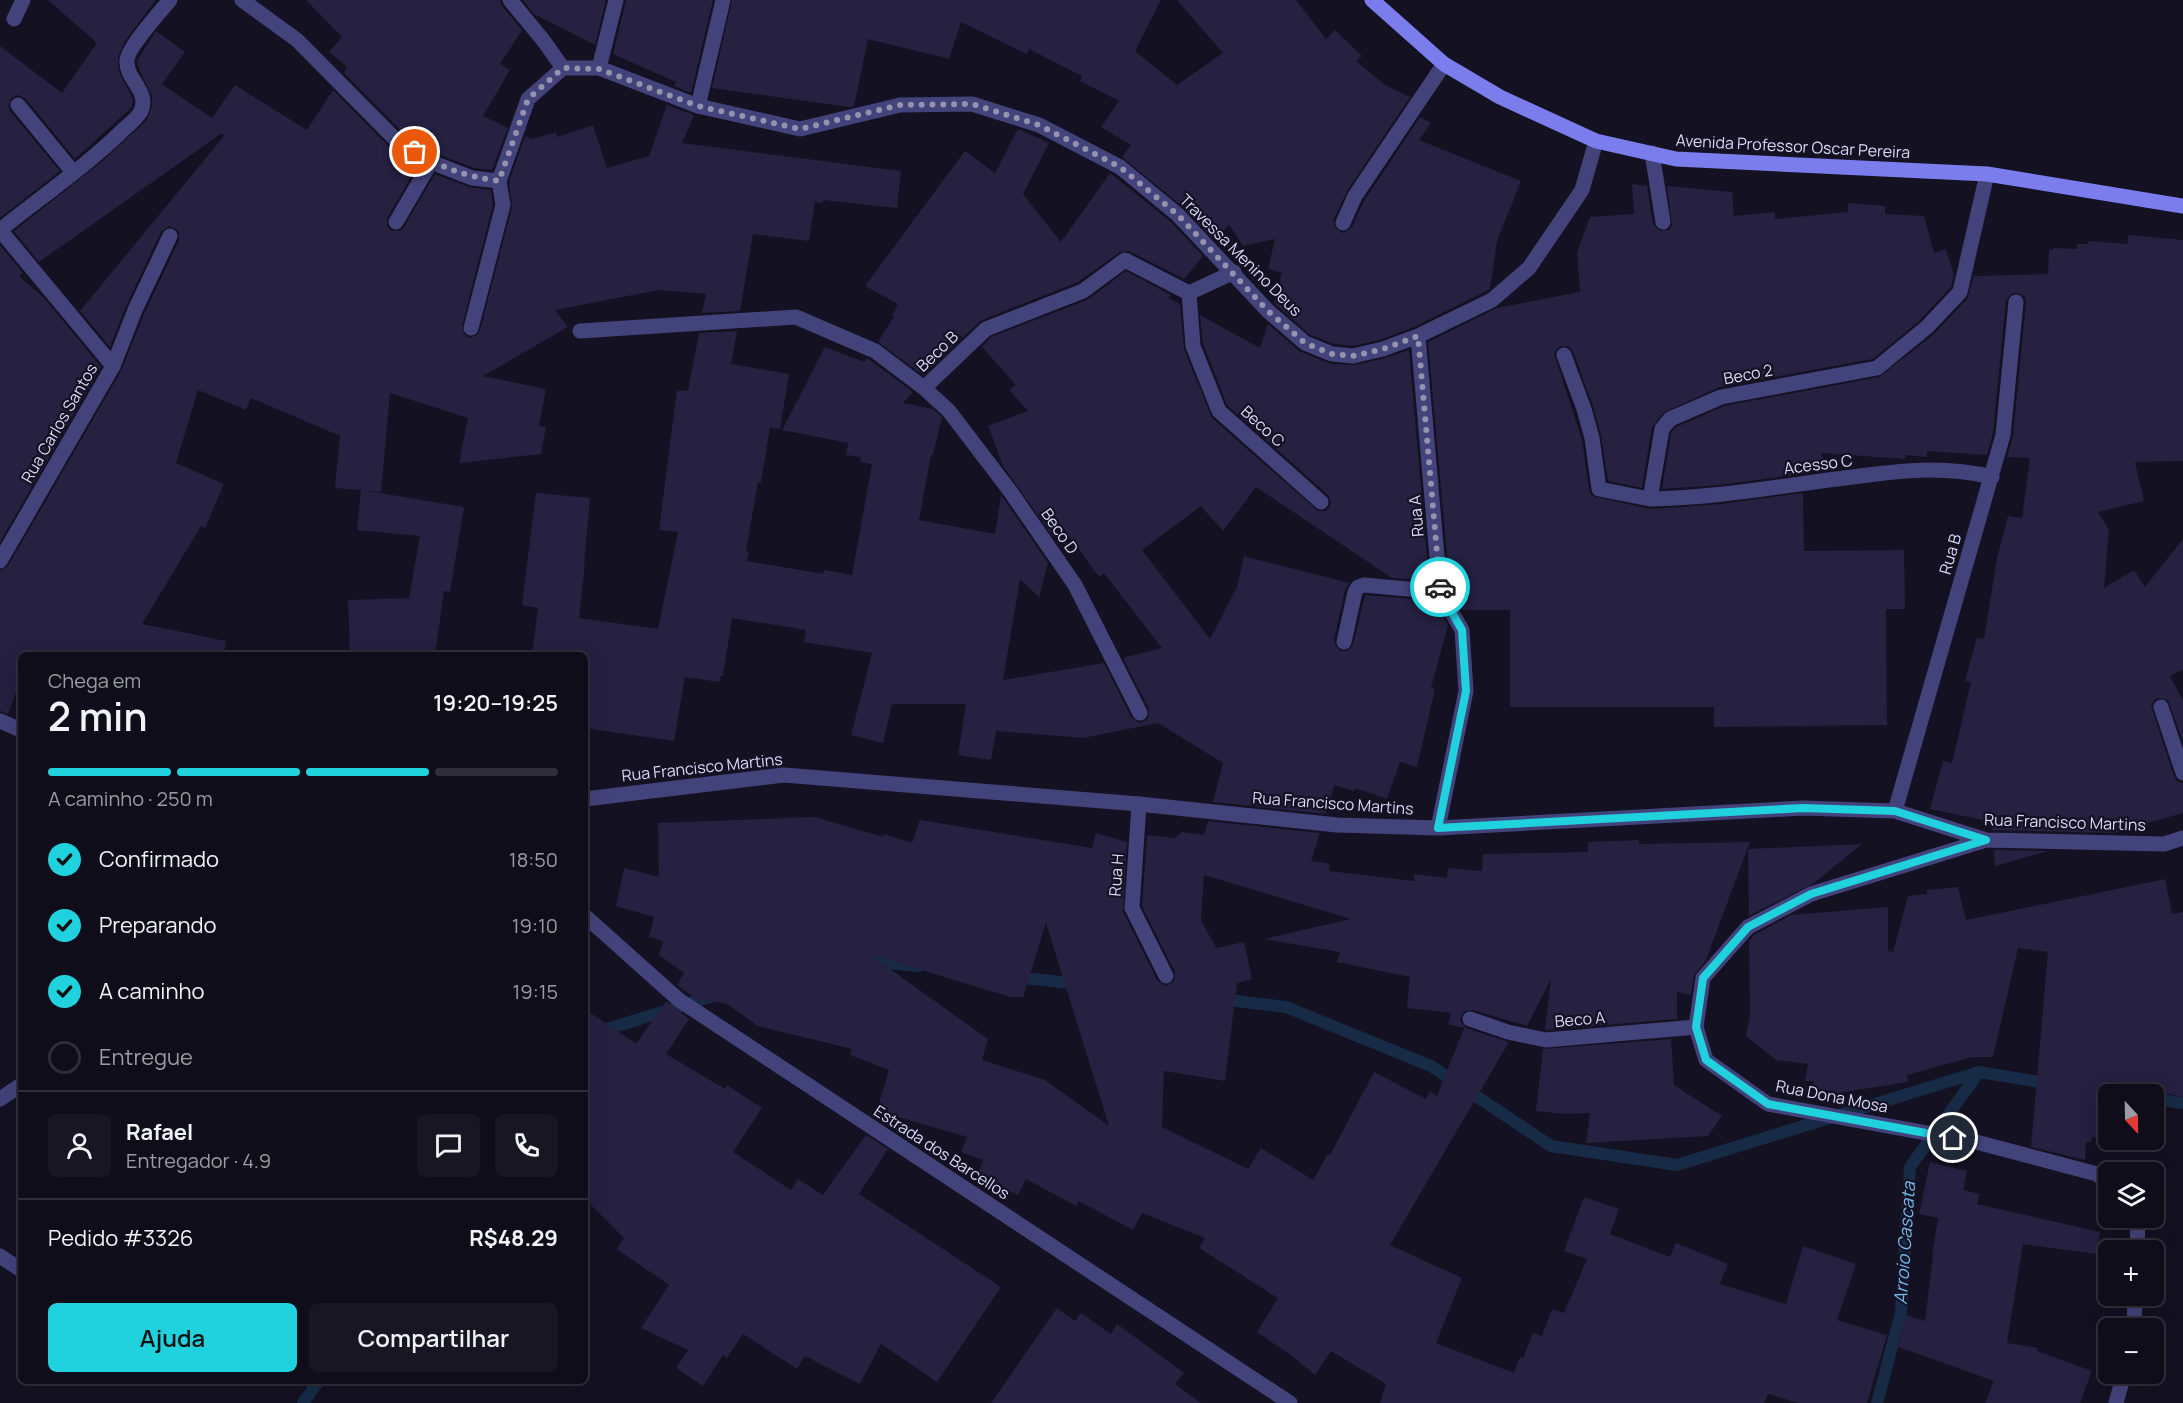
<!DOCTYPE html>
<html lang="pt">
<head>
<meta charset="utf-8">
<style>
  :root { --surface:#0f0d1a; --page:#181623; --text:#f1f3f6; --muted:#9b9ca2; --line:#2f2d39; --accent:#20d1de }
  body { margin:0; font-family:Manrope,sans-serif; background:var(--page); color:var(--text); height:100vh; display:flex; flex-direction:column; font-size:22px; white-space:nowrap }
  * { box-sizing:border-box; margin:0 }
  p { font-size:20px; color:var(--muted) }
  .icon { flex:none; width:33px; height:33px; fill:none; stroke:currentColor; stroke-width:2; stroke-linecap:round; stroke-linejoin:round }
  .map { position:relative; flex:1; overflow:hidden }
  .details { position:absolute; left:18px; top:652px; width:570px; height:732px; display:flex; flex-direction:column; background:var(--surface); border-radius:9px; box-shadow:0 6px 24px #0002,0 0 0 2px var(--line) }
  .details>* { flex:none }
  .needle { width:39px; rotate:158deg }
  .tools { position:absolute; left:2098px; top:1084px; display:grid; gap:12px }
  .tools a { display:grid; place-items:center; width:66px; height:66px; border-radius:9px; background:var(--surface); box-shadow:0 6px 24px #0002,0 0 0 2px var(--line); font-size:30px }
  .pin { position:absolute; display:grid; place-items:center; width:51px; height:51px; color:#fff; margin:-26px; border:3px solid #fff; border-radius:50%; box-shadow:0 2px 6px #0007 }
  .courier { position:absolute; display:grid; place-items:center; width:60px; height:60px; margin:-30px; border:4px solid #20d1de; border-radius:50%; background:#fff; color:#222; box-shadow:0 2px 8px #0007 }
  .headline em { font-style:normal; font-weight:600 }
  .headline div { display:flex; flex-direction:column-reverse }
  .headline { display:flex; align-items:center; justify-content:space-between; height:102px; padding:0 30px }
  h1 { font-size:39px; font-weight:600; line-height:45px }
  .bar { display:grid; grid-template-columns:repeat(4,1fr); gap:9px 6px; align-content:center; height:72px; padding:0 30px }
  .bar i { height:8px; border-radius:4px; background:var(--line) }
  .bar .current { background:var(--accent) }
  .bar p { grid-column:span 4 }
  .line { display:flex; align-items:center; gap:15px; padding:0 30px; border-top:2px solid var(--line) }
  .line div { flex:1 }
  .round { display:grid; place-items:center; flex:none; width:63px; height:63px; border-radius:9px; background:var(--page) }
  ol { padding:0 30px; list-style:none }
  li { display:flex; align-items:center; gap:18px; height:66px }
  li p { margin-inline-start:auto }
  li .icon { padding:6px; border-radius:50%; background:var(--accent); color:#111; stroke-width:4 }
  li:last-child { color:var(--muted) }
  li i { width:33px; height:33px; border:3px solid var(--line); border-radius:50% }
  .cta { display:flex; gap:12px; margin-top:auto; padding:12px 30px }
  .cta a { flex:1; height:69px; border-radius:9px; background:var(--accent); color:#111; font-size:24px; font-weight:600; line-height:69px; text-align:center }
  .cta a+a { background:var(--page); color:var(--text) }
  .map>svg:first-child { display:block }
  .lines { fill:none; stroke-linecap:round; stroke-linejoin:round }
  .stream { stroke:#172b46; stroke-width:12 }
  .building { fill:#262041; fill-rule:evenodd }
  .lane { stroke:#43437b; stroke-width:15 }
  .street { stroke:#43437b; stroke-width:15 }
  .secondary { stroke:#7c7dec; stroke-width:15 }
  .done { stroke:#9592ae; stroke-width:6; stroke-dasharray:0 10.8 }
  .route { stroke:#20d1de; stroke-width:8 }
  .labels { text-anchor:middle; stroke-width:4.5; stroke-linejoin:round; paint-order:stroke }
  .street-label { font-size:16px; fill:#dbd8f9; stroke:#141122 }
  .water-label { font-size:18px; font-style:italic; fill:#74b8eb; stroke:#141122 }
</style>
</head>
<body>
<div class="map">
<svg width="2183" height="1403" viewBox="0 0 2183 1403">
  <rect width="100%" height="100%" fill="#141122"/>
  <g class="lines">
    <!-- stream -->
    <path class="stream" d="M865,961L919,966
      M1014,977L1080,984
      M1220,999L1286,1007L1431,1066L1551,1146L1677,1165L1979,1072
      M585,1036L713,996
      M2093,1090L2127,1095
      M2154,1099L2183,1103
      M303,1403L318,1382
      M1877,1403L1901,1313L1910,1167L1979,1072L2052,1084"/>
  </g>
  <!-- building -->
  <path class="building" d="M48,0H156L125,41L118,57V70L133,99L132,107L75,159L25,98L17,95L11,98L8,106L10,111L60,171L0,218V46L62,93L97,43Z
    M306,0H500L502,6L522,30L500,64L510,70L483,116L508,128L492,170L474,168L435,153L404,134L344,73L347,67L329,52L342,37Z
    M523,0H606L595,45L534,14Z
    M626,0H713L691,93L674,86L676,82L613,54Z
    M732,0H1161L1135,51L1177,85L1223,53L1177,0H1296L1326,39L1335,30L1362,56L1356,61L1385,85L1410,97L1347,191L1334,219L1335,228L1343,233L1352,227L1364,201L1420,117L1431,123L1419,140L1521,181L1497,241L1490,289L1414,327L1380,340L1352,346L1334,344L1310,335L1274,303L1282,273L1268,269L1275,239L1243,246L1229,224L1215,241L1184,208L1122,157L1131,145L1101,127L1119,101L1080,81L1082,76L1029,49L1027,54L961,22L949,59L868,39L854,106L849,107L712,88Z
    M156,31L185,52L162,84L212,118L235,85L307,130L333,90L391,149L418,165L387,218V226L392,231H400L404,227L435,174L469,187L491,190L493,205L462,326L464,334L469,338L477,335L480,330L512,207L509,182L525,136L532,139L556,132L557,137L593,125L607,168L649,156L667,105L694,115L682,143L901,171L897,208L823,200V203L815,202L809,241L753,234L740,311L702,313L706,294L659,290L555,310L568,327L483,376L546,389L539,426L546,427L541,454L459,463L468,418L390,393L381,492L362,490L464,507L450,592L444,591L435,655L350,656L348,600L409,598L420,536L357,530L361,490L335,488L340,436L251,398L246,410L198,390L176,463L224,484L205,528L201,526L142,624L226,641L224,656H21V679L8,714L0,711V571L8,566L121,371L144,314L179,240L178,230L169,226L161,232L126,306L110,347L80,311L224,136L222,133L39,262L14,231L99,164L147,120L152,106V96L139,69L137,61Z
    M1018,129L1049,143L1023,194L1061,242L1110,173L1171,222L1203,256L1184,279L1129,251L1120,252L1078,282L982,320L962,338L960,335L958,342L923,375L878,342L894,316L892,315L898,304L865,286L965,151L995,173Z
    M1632,184L1647,186L1653,224L1660,231L1669,230L1672,225L1667,186L1732,192L1734,216L1775,212V219L1848,212V203L1885,206V214L1924,216L1934,253L1946,249L1954,275L1951,287L1920,320L1873,359L1719,387L1663,413L1652,427L1642,488L1608,481L1601,435L1593,406L1573,352L1570,347L1561,346L1557,348L1554,354L1582,440L1589,490L1592,496L1650,509L1721,504L1803,493L1804,551L1904,550L1905,609H1886L1887,725L1714,727V707H1510V610H1462L1450,589L1428,342L1497,308L1580,292L1577,252L1590,217L1634,214Z
    M2128,235L2183,240V461L2135,462L2144,501L2098,512L2109,530L2104,588L2134,570L2145,587L2183,539V670L2170,676L2183,701V742L2168,700L2158,698L2154,700L2151,706L2174,776L2177,781L2183,783V813L2113,833L1992,830V822L1930,809L1943,761L1952,763L1971,682L1965,681L1977,637L1984,639L1997,558L2008,516L2022,518L2030,458L2007,457L2013,436L2026,303L2025,297L2021,294L2013,293L2006,300L1993,433L1987,455L1927,451V457L1905,455V459L1821,453L1825,469L1808,473L1719,485L1662,489L1671,433L1676,427L1724,406L1879,377L1933,335L1967,299L1974,276L2048,274L2049,250H2053V248L2077,249V244H2088V241L2128,244Z
    M0,245L23,273L19,276L45,299L101,367L0,542Z
    M1126,271L1171,295L1168,298L1180,304L1184,349L1212,418L1318,511H1325L1329,508L1331,503L1328,495L1227,405L1203,344L1200,315L1260,348L1268,324L1299,351L1331,364L1355,365L1385,358L1409,350L1429,581L1392,578L1256,487L1223,531L1201,506L1142,550L1210,639L1237,587L1244,556L1349,583L1345,590L1334,640L1335,645L1341,651H1347L1353,645L1365,595L1413,599L1431,604L1426,601H1434L1448,625L1431,688L1435,689L1417,767L1400,762L1387,799L1355,788L1354,791L1334,785L1326,814L1213,802L1223,763L1158,723L1083,738L996,731L991,760L958,755L966,704H892L883,743L851,735L872,653L804,642L806,630L732,618L723,676H720L719,682L685,677L674,741L585,728V656H532L538,608L522,605L536,493L590,498L584,564H585L579,618L658,629L678,532L659,530L677,390L688,391L699,333L737,331L731,364L789,374L780,429L770,427L761,483L758,482L746,551L749,552L747,561L823,574L824,570L852,575L872,464L860,462L861,457L846,455L848,443L782,430L825,347L864,362L867,358L913,392L903,403L933,409L942,417L933,455H931L919,520L995,534L1001,495L1048,563L1039,597L1020,579L1003,680L1104,663L1131,717L1139,723L1145,721L1148,718L1149,709L1123,658L1162,648L1104,573L1099,577L1059,522L1054,538L1003,466L988,426L1028,411L1009,390L1016,385L982,347L991,337L1087,300Z
    M815,817L883,837L884,834L912,843L920,820L1092,848L1096,833L1127,842L1123,912L1157,980L1166,986L1174,981L1175,972L1142,906L1147,835L1175,838L1182,832L1204,835L1208,821L1320,833L1311,861L1330,864L1329,871L1414,881V874L1447,878L1448,868L1482,871L1483,854L1588,852V842L1639,840V844L1750,842L1706,960L1694,976L1691,995L1677,992V1019L1545,1030L1551,979L1527,1026L1473,1010L1463,1012L1460,1020L1466,1028L1509,1042L1390,1245L1462,1278L1436,1343L1514,1373L1520,1357L1523,1358L1533,1333L1542,1336L1552,1309L1564,1313L1587,1259L1564,1251L1584,1197L1619,1209L1610,1234L1670,1257L1676,1243L1728,1264L1720,1284L1786,1304L1803,1246L1856,1264L1837,1320L1887,1335L1867,1403H1798L1768,1394L1764,1403H1380L1386,1384L1331,1351L1315,1375L1292,1356L1257,1332L1278,1298L1199,1248L1205,1238L1142,1213L1133,1230L1079,1201L1076,1206L1026,1179L1018,1195L978,1175L983,1160L961,1152L967,1137L891,1115L878,1106L889,1070L850,1055L852,1049L758,1026L727,1004L702,1000L700,1002L677,985L684,973L659,955L663,941L649,937L654,917L616,906L624,868L659,877L658,823ZM1204,875L1351,919L1264,939L1340,952L1337,962L1410,977L1407,1008L1451,1013L1448,1024L1464,1028L1437,1096L1430,1091L1426,1099L1374,1072L1330,1155L1328,1154L1313,1180L1261,1148L1248,1169L1162,1127L1164,1071L1225,1081L1237,983L1252,979L1244,942L1216,948L1201,920ZM1046,923L1109,1126L1045,1080L982,1060L988,1039L869,954L1010,997H1023Z
    M1862,844L1814,883L1749,916L1748,849Z
    M1994,850L2048,851L1995,866Z
    M2165,879L2172,914L2183,912V1097L2109,1081V1138L2092,1137L2091,1142H2086L2085,1160L2031,1147L2048,952L2018,948L1993,1057H1972L1907,1075L1908,1082L1838,1093L1812,1088L1814,1081H1805L1808,1064L1776,1060L1746,1036L1750,1016L1749,941L1754,935L1791,915L1888,907V951L1893,952L1908,896L1927,894V890L1958,887L1966,920Z
    M666,1001L689,1019L666,1054L725,1089L727,1085L762,1108L733,1152L791,1190L798,1179L823,1195L866,1135L888,1149L859,1194L1001,1287L937,1382L881,1344L860,1384L805,1356L797,1369L743,1334L727,1358L723,1355L703,1386L676,1368L688,1350L641,1328L669,1285L617,1249L624,1238L585,1199V1009L636,1044Z
    M1671,1039L1674,1085L1722,1116L1708,1136L1586,1143L1590,1113L1565,1114L1536,1111L1543,1049Z
    M1930,1162L1967,1171L1963,1190L1980,1194L1977,1204L2100,1232L2096,1254L2023,1244L2007,1343L2038,1348L2037,1351L2092,1371L2080,1403H1985L1994,1381L1896,1346L1906,1315L1925,1321L1933,1255H1932L1938,1218L1919,1214Z
    M1057,1308L1075,1321L1081,1313L1111,1334L1117,1324L1184,1373L1175,1384L1201,1403H991Z"/>
  <g class="lines">
    <!-- lane -->
    <path class="lane" d="M510,0L543,40L563,68
      M14,19L23,0
      M599,68L616,0
      M18,105L73,172
      M698,106L723,0
      M1652,153L1663,222
      M396,222L431,162
      M1343,223L1355,196L1444,64
      M1189,293L1193,346L1219,411L1321,502
      M471,328L503,205L499,181
      M580,331L796,317L875,351L924,388L986,329L1083,291L1125,260L1189,293L1234,272
      M1564,355L1584,409L1592,438L1599,489L1650,499L1662,429L1670,419L1721,397L1877,368L1927,327L1960,292L1987,174
      M113,366L135,310L170,236
      M924,388L949,411L1010,491L1075,585L1140,713
      M1344,642L1355,592L1358,587L1364,585L1440,592
      M2161,707L2183,773
      M1139,804L1132,908L1166,976
      M1470,1019L1508,1032L1546,1040L1696,1027
      M0,1099L21,1085
      M0,1256L21,1270"/>
    <!-- street -->
    <path class="street" d="M242,0L297,40L398,142L431,162L472,178L499,181L528,99L563,68H599L698,106L800,129L900,105L972,104L1039,125L1120,167L1178,215L1268,311L1305,343L1332,354L1353,356L1383,349L1418,336L1492,300L1529,268L1582,190L1596,141
      M0,230L113,366L0,561
      M0,230C41,197 85,167 122,131C128,125 137,119 141,111C150,91 125,79 127,60C128,47 161,11 170,0
      M1418,336L1440,592L1462,630L1466,691L1438,828
      M1650,499C1713,498 1774,487 1837,479C1891,472 1937,464 1992,477
      M0,721L21,730
      M585,799L784,775L1139,804L1337,825L1438,828L1803,808L1895,811L1986,840L2164,844L2183,838
      M1895,811L2003,435L2016,302
      M1986,840L1811,894L1748,927L1703,978L1696,1027L1706,1060L1768,1104L1976,1142L2097,1174L2109,1184
      M585,916L679,1000L1290,1403
      M2137,1251L2138,1218
      M2134,1329L2135,1296
      M2116,1403L2124,1374"/>
    <!-- secondary -->
    <path class="secondary" d="M1372,0L1444,64L1500,97L1596,141L1676,159L1987,174L2183,206"/>
  </g>
  <g class="lines">
    <!-- done -->
    <path class="done" d="M415,152C442,168 468,177 499,181L528,99L563,68L599,69L698,106L800,129L900,105L972,104L1039,125L1120,167L1178,215L1268,311L1305,343L1332,354L1353,356L1383,349L1418,336L1440,587"/>
    <!-- route -->
    <path class="route" d="M1440,587V592L1462,630L1466,691L1438,828L1803,808L1895,811L1986,840L1811,894L1748,927L1703,978L1696,1027L1706,1060L1768,1104L1953,1138"/>
  </g>
  <g class="labels">
    <!-- street labels -->
    <g class="street-label">
      <text transform="translate(1793 146) rotate(3)" y="6">Avenida Professor Oscar Pereira</text>
      <text transform="translate(1241 255) rotate(45)" y="6">Travessa Menino Deus</text>
      <text transform="translate(937 351) rotate(-44)" y="6">Beco B</text>
      <text transform="translate(1748 374) rotate(-11)" y="6">Beco 2</text>
      <text transform="translate(59 423) rotate(-60)" y="6">Rua Carlos Santos</text>
      <text transform="translate(1263 426) rotate(42)" y="6">Beco C</text>
      <text transform="translate(1818 464) rotate(-7)" y="6">Acesso C</text>
      <text transform="translate(1416 516) rotate(-95)" y="6">Rua A</text>
      <text transform="translate(1060 531) rotate(55)" y="6">Beco D</text>
      <text transform="translate(1950 554) rotate(-74)" y="6">Rua B</text>
      <text transform="translate(702 767) rotate(-6)" y="6">Rua Francisco Martins</text>
      <text transform="translate(1333 803) rotate(4)" y="6">Rua Francisco Martins</text>
      <text transform="translate(2065 822) rotate(2)" y="6">Rua Francisco Martins</text>
      <text transform="translate(1116 875) rotate(-86)" y="6">Rua H</text>
      <text transform="translate(1580 1019) rotate(-5)" y="6">Beco A</text>
      <text transform="translate(1832 1096) rotate(11)" y="6">Rua Dona Mosa</text>
      <text transform="translate(942 1152) rotate(33)" y="6">Estrada dos Barcellos</text>
    </g>
    <!-- water labels -->
    <g class="water-label">
      <text transform="translate(1905 1243) rotate(-86)" y="6">Arroio Cascata</text>
    </g>
  </g>
</svg>
<div class="tools">
<a><svg class="needle" viewBox="-14 -14 28 28"><path d="M0-13l5 13h-10z" fill="#e53935"/><path d="M0 13l5-13h-10z" fill="#9b9ca2"/></svg></a>
<a><svg class="icon" aria-label="layers" viewBox="0 0 24 24"><path d="M12 4l9 5-9 5-9-5zM3 14l9 5 9-5"/></svg></a>
<a>+</a>
<a>−</a>
</div>
<div class="pin" style="left:415px;top:152px;background:#ea580c"><svg class="icon" aria-label="bag" viewBox="0 0 24 24"><path d="M5 8h14l-1 12H6zM9 8a3 3 0 0 1 6 0"/></svg></div>
<div class="pin" style="left:1953px;top:1138px;background:#1f2937"><svg class="icon" aria-label="home" viewBox="0 0 24 24"><path d="M3 11l9-7 9 7M6 9v11h12V9"/></svg></div>
<div class="courier" style="left:1440px;top:587px"><svg class="icon" aria-label="car" viewBox="0 0 24 24"><path d="M5 17H2v-5l4-1 3-4h7l3 4 3 1v5h-3M9 17h6M6 11h13"/><circle cx="7" cy="17" r="2"/><circle cx="17" cy="17" r="2"/></svg></div>
<section class="details">
<div class="headline"><div><h1>2 min</h1><p>Chega em</p></div><em>19:20–19:25</em></div>
<div class="bar"><i class="current"></i><i class="current"></i><i class="current"></i><i></i><p>A caminho · 250 m</p></div>
<ol>
<li><svg class="icon" aria-label="check" viewBox="0 0 24 24"><path d="M5 12l5 5 9-10"/></svg>Confirmado<p>18:50</p></li>
<li><svg class="icon" aria-label="check" viewBox="0 0 24 24"><path d="M5 12l5 5 9-10"/></svg>Preparando<p>19:10</p></li>
<li><svg class="icon" aria-label="check" viewBox="0 0 24 24"><path d="M5 12l5 5 9-10"/></svg>A caminho<p>19:15</p></li>
<li><i></i>Entregue</li>
</ol>
<div class="line" style="height:108px"><a class="round"><svg class="icon" aria-label="person" viewBox="0 0 24 24"><circle cx="12" cy="8" r="4"/><path d="M4 21q1-7 8-7t8 7"/></svg></a><div><b>Rafael</b><p>Entregador · 4.9</p></div><a class="round"><svg class="icon" aria-label="chat" viewBox="0 0 24 24"><path d="M4 5h16v11H9l-5 4z"/></svg></a><a class="round"><svg class="icon" aria-label="phone" viewBox="0 0 24 24"><path d="M5 4h4l2 5-3 2q2 4 5 5l2-3 5 2v4C11 20 4 13 5 4z"/></svg></a></div>
<div class="line" style="height:78px"><div>Pedido #3326</div><b>R$48.29</b></div>
<div class="cta"><a>Ajuda</a><a>Compartilhar</a></div>
</section>
</div>
</body>
</html>
